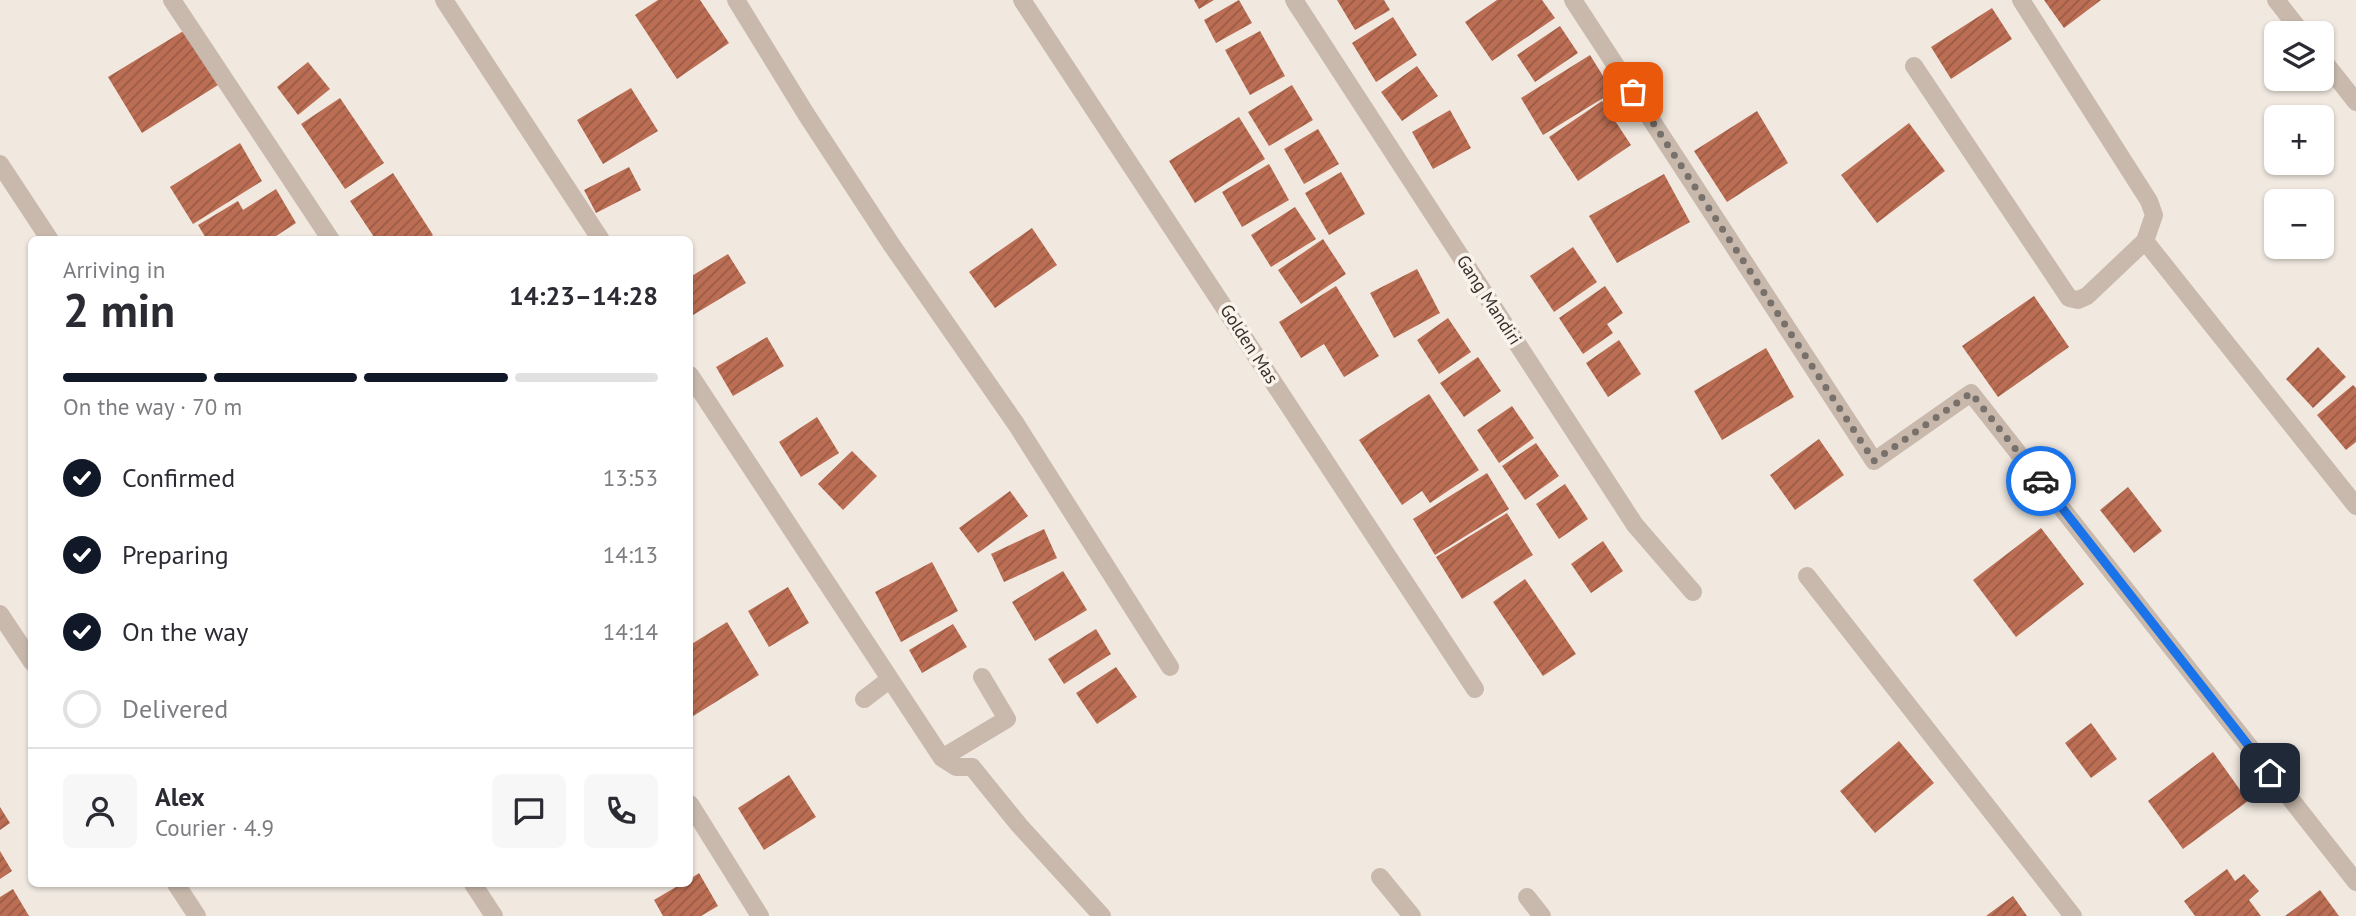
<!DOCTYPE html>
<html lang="en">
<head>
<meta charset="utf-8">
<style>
  :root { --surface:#fff; --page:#f7f7f7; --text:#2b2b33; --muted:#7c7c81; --line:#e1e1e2; --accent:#111827 }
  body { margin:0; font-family:"PT Sans",sans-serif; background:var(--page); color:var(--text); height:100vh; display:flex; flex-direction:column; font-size:26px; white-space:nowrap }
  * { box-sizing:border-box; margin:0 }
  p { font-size:23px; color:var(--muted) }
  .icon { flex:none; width:38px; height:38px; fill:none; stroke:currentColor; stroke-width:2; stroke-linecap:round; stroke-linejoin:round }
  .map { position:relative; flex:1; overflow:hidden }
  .drawer { position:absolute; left:28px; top:236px; width:665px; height:651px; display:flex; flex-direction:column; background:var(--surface); border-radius:10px; box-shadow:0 2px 5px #0004 }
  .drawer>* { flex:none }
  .fabs { position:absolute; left:2264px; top:21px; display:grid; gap:14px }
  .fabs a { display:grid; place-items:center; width:70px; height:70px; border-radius:10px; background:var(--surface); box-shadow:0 2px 5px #0004; font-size:35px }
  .pin { position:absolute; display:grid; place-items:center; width:60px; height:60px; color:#fff; margin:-30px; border-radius:14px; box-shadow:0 4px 10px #0006 }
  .courier { position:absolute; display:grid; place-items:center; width:70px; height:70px; margin:-35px; border:5px solid #1a73e8; border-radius:50%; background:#fff; color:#222; box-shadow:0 2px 9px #0007 }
  .summary em { font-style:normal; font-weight:800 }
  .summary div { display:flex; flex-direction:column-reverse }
  .summary { display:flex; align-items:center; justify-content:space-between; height:119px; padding:0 35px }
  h1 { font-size:46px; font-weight:800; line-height:52px }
  .bar { display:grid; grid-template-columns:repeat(4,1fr); gap:10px 7px; align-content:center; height:84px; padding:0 35px }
  .bar i { height:9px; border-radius:5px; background:var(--line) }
  .bar .active { background:var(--accent) }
  .bar p { grid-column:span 4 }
  .line { display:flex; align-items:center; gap:18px; padding:0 35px; border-top:2px solid var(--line) }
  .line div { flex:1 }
  .round { display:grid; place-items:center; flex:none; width:74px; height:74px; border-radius:10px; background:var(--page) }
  ol { padding:0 35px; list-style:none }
  li { display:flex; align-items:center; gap:21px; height:77px }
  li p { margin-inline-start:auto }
  li .icon { padding:7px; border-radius:50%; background:var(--accent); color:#fff; stroke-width:4 }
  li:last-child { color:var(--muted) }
  li i { width:38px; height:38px; border:4px solid var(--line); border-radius:50% }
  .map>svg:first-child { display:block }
  .building { fill:url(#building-hatch) }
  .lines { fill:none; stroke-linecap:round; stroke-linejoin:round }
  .minor { stroke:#c8b9ac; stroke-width:18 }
  .done { stroke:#78706a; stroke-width:7; stroke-dasharray:0 12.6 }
  .route { stroke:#1a73e8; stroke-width:9 }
  .labels { text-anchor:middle; stroke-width:7; stroke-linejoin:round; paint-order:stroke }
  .street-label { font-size:18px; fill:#372f2a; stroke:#f9f3ec }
</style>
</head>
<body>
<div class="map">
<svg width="2356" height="916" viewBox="0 0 2356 916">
  <defs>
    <pattern id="building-hatch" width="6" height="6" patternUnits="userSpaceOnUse" patternTransform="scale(1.75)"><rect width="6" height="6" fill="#bb6e53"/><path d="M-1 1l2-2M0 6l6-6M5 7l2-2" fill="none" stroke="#995b45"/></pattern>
  </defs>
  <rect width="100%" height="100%" fill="#f1e9e0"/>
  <!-- building -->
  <path class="building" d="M658,0H700L729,43L677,79L635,15Z
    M1194,0H1214L1199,9Z
    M1239,0L1252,23L1216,43L1204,20Z
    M1337,0H1384L1390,10L1355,30Z
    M1497,0H1542L1555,18L1492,61L1465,22Z
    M2044,0H2101L2064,28Z
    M1992,8L2012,39L1951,79L1931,47Z
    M1393,17L1417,55L1376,82L1352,43Z
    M1560,26L1578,53L1535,82L1517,55Z
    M185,30L218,85L142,133L108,77Z
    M1260,31L1285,76L1250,95L1225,50Z
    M1590,55L1613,92L1543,135L1521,98Z
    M308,62L330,89L298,115L277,87Z
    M1417,66L1438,96L1402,121L1381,92Z
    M1292,85L1313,120L1269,146L1248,112Z
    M631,88L658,131L603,164L577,120Z
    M340,98L384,163L345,189L301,124Z
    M1602,101L1631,145L1578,181L1549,137Z
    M1450,110L1471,148L1433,169L1412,132Z
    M1757,111L1788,163L1727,202L1694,151Z
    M1239,117L1265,159L1195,203L1169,161Z
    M1909,123L1945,171L1877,223L1841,175Z
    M1318,129L1339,164L1304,184L1284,149Z
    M240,143L262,181L193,224L170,187Z
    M1269,164L1289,200L1242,227L1222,192Z
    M629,167L641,190L596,213L584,190Z
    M1341,172L1365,214L1329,235L1305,193Z
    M393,173L433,235L425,240H376L350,201Z
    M1664,174L1690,222L1617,263L1589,216Z
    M276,189L296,223L270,240H207L198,225L238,201L243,210Z
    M1295,207L1316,239L1271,267L1251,235Z
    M1032,228L1057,265L995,308L969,272Z
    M1323,239L1346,274L1301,304L1278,270Z
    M1573,247L1597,282L1554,312L1530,276Z
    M728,254L746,283L693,315L690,309V277Z
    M1417,269L1440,313L1394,338L1370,293Z
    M1336,286L1379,356L1344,377L1324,344L1301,358L1279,322Z
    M1605,286L1623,313L1607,324L1613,333L1583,354L1559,318Z
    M2034,296L2069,347L1998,397L1962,346Z
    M1448,318L1471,352L1439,374L1417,340Z
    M767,337L784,366L733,396L716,367Z
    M1619,340L1641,374L1608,397L1586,363Z
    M2318,347L2346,377L2313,408L2286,379Z
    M1766,348L1794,397L1722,440L1694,391Z
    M1478,357L1501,391L1464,417L1440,383Z
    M2353,385L2356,388V442L2346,450L2317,415Z
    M1429,394L1479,470L1430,503L1422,491L1402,505L1359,440Z
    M1512,406L1534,438L1499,463L1477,430Z
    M817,417L839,453L801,477L779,442Z
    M1819,439L1844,475L1795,510L1770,475Z
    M1536,443L1559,476L1525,500L1502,466Z
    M852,451L877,476L843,510L818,484Z
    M1487,473L1509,509L1435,555L1413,519Z
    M1565,484L1588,519L1559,539L1536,504Z
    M2128,487L2162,531L2134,553L2100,510Z
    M1010,491L1028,516L978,553L959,528Z
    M1507,513L1533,555L1462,599L1436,557Z
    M2041,528L2084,584L2016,637L1973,580Z
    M1044,529L1057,558L1004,582L991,554Z
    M1603,541L1623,571L1591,593L1571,564Z
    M932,562L958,611L901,642L875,592Z
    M1063,571L1087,610L1035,641L1012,602Z
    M1525,579L1576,654L1543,676L1493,602Z
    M788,587L809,623L769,647L748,611Z
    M727,622L759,675L690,718V645Z
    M953,624L967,647L922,673L909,650Z
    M1096,629L1111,654L1064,684L1048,659Z
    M1116,667L1137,697L1097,724L1076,693Z
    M2091,723L2117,759L2091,778L2065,743Z
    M1899,741L1934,783L1875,833L1840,791Z
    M2213,752L2248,801L2183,849L2148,801Z
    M789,775L816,817L764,850L738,808Z
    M0,807L10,823L0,830Z
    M0,851L12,871L0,879Z
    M2227,869L2235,881L2244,874L2259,891L2249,900L2261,916H2195L2184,901Z
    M699,873L718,906L701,916H663L654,900L681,884H690V879Z
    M13,889L29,916H0V897Z
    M2320,890L2339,916H2285Z
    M2013,896L2027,916H1986Z"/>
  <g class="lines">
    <!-- minor -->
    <path class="minor" d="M172,0L331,240
      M444,0L601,240
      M736,0L806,114L891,244L1016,424L1170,667
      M1022,0L1475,689
      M1294,0L1635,525L1693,592
      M1573,0L1874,461L1971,393L2356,882
      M2276,0L2302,33
      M2322,59L2356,102
      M1914,66L2069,298L2078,300L2087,296L2145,241L2154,215L2149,201L2021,0
      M0,164L50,240
      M2145,241L2356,506
      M690,375L942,758L956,767H972L1019,825L1102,916
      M1807,576L2073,916
      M0,614L32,662
      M864,699L889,680
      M942,758L1007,719L982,677
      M690,804L760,916
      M1380,877L1412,916
      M176,884L197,916
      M473,884L494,916
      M1527,897L1542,916"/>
  </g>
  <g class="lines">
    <!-- done -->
    <path class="done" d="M1633,92L1874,461L1971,393L2041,481"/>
    <!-- route -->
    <path class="route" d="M2041,481L2270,773"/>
  </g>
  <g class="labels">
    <!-- street labels -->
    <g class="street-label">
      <text transform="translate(1489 300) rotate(57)" y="6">Gang Mandiri</text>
      <text transform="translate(1249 344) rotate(57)" y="6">Golden Mas</text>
    </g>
  </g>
</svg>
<div class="fabs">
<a><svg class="icon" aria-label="layers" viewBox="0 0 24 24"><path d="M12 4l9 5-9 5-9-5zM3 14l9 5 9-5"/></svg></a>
<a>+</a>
<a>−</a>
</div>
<div class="pin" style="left:1633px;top:92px;background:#ea580c"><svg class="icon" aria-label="bag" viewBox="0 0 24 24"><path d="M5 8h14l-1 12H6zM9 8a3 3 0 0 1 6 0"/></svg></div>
<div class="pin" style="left:2270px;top:773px;background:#1f2937"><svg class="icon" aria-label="home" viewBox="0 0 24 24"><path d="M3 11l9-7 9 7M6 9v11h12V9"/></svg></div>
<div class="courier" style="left:2041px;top:481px"><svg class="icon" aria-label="car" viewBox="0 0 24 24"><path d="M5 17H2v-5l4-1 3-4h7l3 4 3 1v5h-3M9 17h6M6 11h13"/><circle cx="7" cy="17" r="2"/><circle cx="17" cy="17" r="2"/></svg></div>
<section class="drawer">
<div class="summary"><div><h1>2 min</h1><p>Arriving in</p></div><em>14:23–14:28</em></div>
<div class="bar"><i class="active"></i><i class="active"></i><i class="active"></i><i></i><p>On the way · 70 m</p></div>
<ol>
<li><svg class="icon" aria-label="check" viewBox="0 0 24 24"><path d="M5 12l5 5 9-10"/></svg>Confirmed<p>13:53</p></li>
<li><svg class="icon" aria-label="check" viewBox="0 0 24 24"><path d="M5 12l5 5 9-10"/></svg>Preparing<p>14:13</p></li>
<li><svg class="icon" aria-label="check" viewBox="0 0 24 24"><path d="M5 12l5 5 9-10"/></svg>On the way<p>14:14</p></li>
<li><i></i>Delivered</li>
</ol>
<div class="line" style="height:126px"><a class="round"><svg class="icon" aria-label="person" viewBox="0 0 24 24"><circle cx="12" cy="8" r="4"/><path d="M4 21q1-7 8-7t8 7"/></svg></a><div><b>Alex</b><p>Courier · 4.9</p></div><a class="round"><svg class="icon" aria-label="chat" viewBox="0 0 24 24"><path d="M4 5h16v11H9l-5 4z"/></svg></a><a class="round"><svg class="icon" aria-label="phone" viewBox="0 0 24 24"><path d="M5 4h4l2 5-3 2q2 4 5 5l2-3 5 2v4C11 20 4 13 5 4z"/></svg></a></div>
</section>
</div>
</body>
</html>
